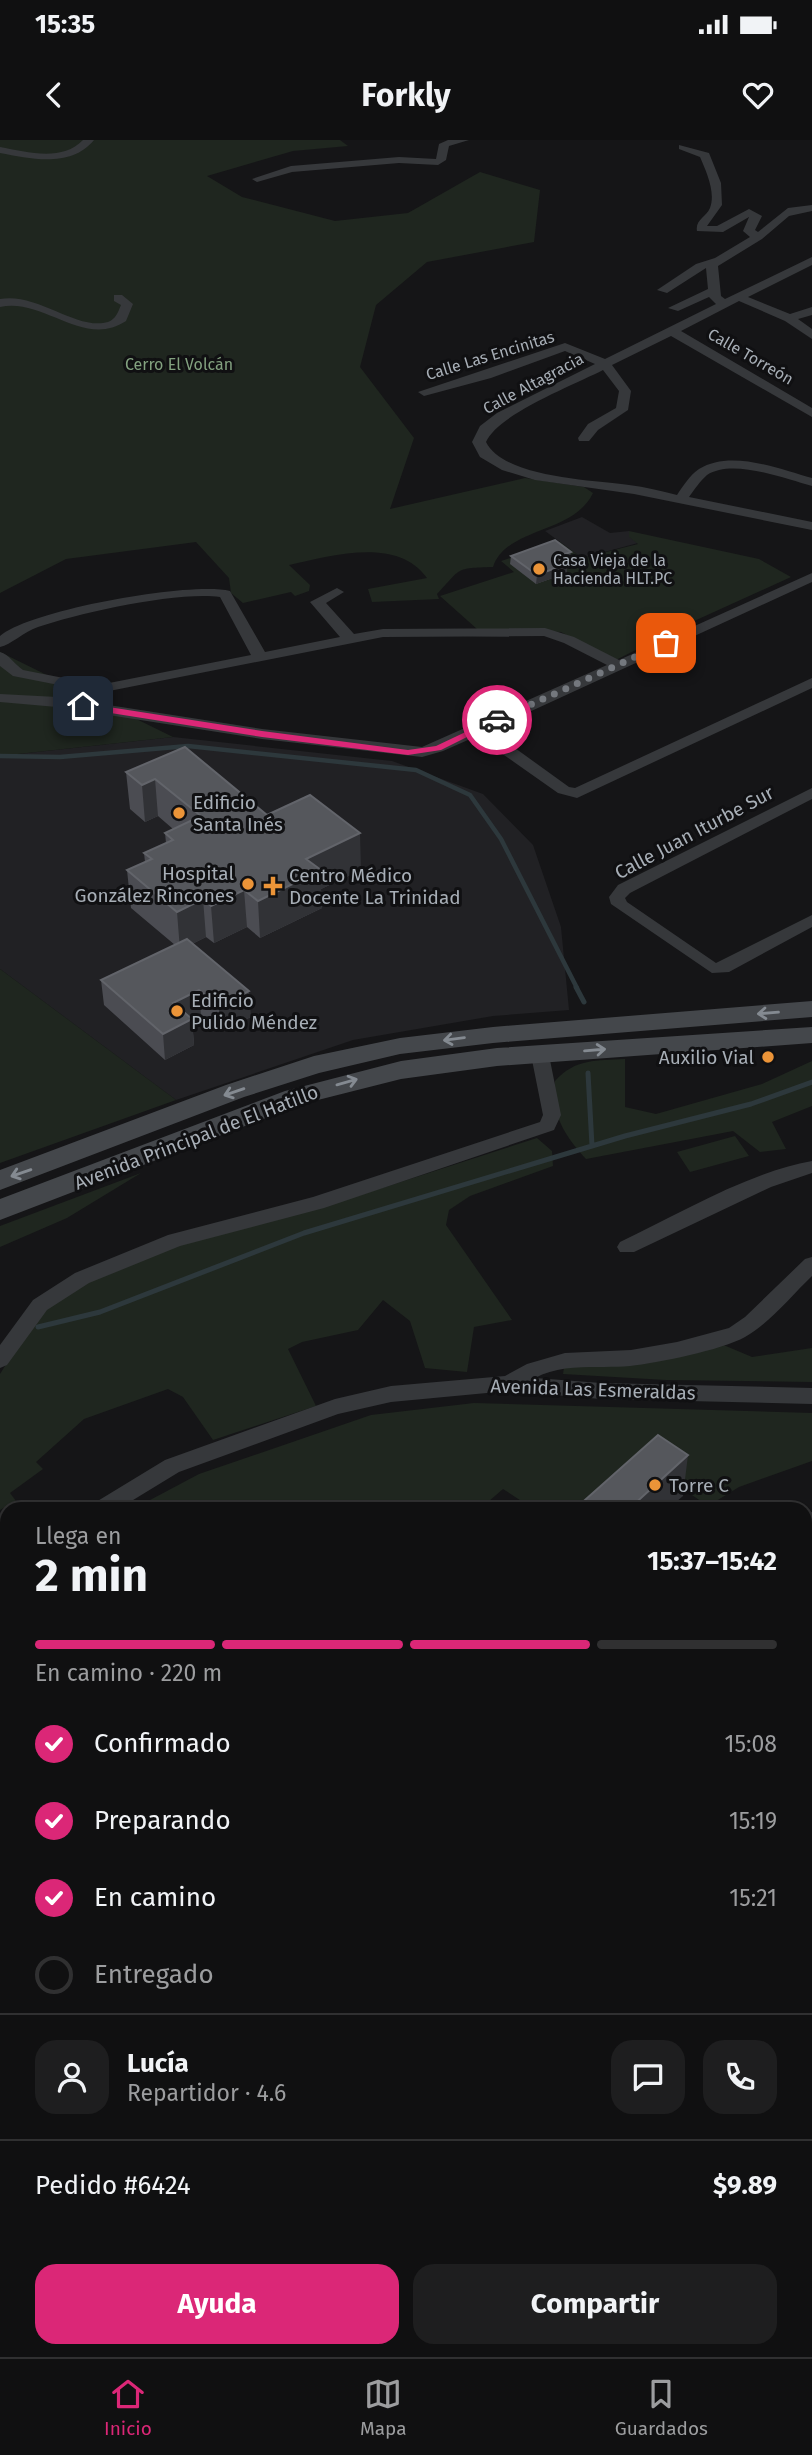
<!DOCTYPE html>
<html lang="es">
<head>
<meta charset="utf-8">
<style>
  :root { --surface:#101011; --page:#1e1e1f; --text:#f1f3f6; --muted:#9c9d9f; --line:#303031; --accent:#db2777 }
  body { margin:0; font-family:"Fira Sans",sans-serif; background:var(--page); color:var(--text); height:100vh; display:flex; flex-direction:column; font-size:26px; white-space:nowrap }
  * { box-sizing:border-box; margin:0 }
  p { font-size:23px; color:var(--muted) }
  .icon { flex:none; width:38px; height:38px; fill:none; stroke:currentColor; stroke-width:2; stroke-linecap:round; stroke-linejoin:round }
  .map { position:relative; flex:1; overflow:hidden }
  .sheet { position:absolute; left:0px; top:1362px; width:812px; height:856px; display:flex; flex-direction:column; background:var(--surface); border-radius:21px 21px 0 0; box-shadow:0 2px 5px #0004,0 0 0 2px var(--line) }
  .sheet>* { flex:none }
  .pin { position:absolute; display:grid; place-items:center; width:60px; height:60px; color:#fff; margin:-30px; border-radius:14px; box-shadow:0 4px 10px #0006 }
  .courier { position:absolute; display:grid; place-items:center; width:70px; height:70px; margin:-35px; border:5px solid #db2777; border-radius:50%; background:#fff; color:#222; box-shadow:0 2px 9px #0007 }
  .overview em { font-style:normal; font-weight:700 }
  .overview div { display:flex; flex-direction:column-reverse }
  .overview { display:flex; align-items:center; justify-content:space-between; height:119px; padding:0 35px }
  h1 { font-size:46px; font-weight:700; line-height:52px }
  .bar { display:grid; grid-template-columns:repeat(4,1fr); gap:10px 7px; align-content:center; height:84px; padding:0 35px }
  .bar i { height:9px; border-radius:5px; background:var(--line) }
  .bar .selected { background:var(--accent) }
  .bar p { grid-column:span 4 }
  .line { display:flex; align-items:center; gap:18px; padding:0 35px; border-top:2px solid var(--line) }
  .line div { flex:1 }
  .round { display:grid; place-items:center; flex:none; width:74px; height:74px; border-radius:21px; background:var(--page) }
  ol { padding:0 35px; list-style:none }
  li { display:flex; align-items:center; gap:21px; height:77px }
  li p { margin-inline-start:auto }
  li .icon { padding:7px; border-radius:50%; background:var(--accent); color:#fff; stroke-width:4 }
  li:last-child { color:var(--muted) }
  li i { width:38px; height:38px; border:4px solid var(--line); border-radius:50% }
  .cta { display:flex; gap:14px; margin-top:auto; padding:14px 35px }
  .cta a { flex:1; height:80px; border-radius:21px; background:var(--accent); color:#fff; font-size:28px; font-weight:700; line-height:80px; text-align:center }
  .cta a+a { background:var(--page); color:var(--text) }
  .status { display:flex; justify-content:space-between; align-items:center; height:49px; padding:0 35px; background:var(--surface); direction:ltr }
  .status svg { height:19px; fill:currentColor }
  header { display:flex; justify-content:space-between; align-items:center; height:91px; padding:0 35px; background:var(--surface); font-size:32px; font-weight:700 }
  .menu { display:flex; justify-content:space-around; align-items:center; height:98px; border-top:2px solid var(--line); background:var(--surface); font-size:19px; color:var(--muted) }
  .menu a { display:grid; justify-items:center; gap:4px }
  .menu .selected { color:var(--accent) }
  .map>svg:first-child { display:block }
  .built { fill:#212124 }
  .green { fill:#1f261f }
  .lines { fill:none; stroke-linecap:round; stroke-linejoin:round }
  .stream-far1 { stroke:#2d383c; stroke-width:4.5 }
  .stream { stroke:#2d383c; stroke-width:5 }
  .minor { fill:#36383b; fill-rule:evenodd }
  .secondary { fill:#44474b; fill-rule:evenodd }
  .wall { fill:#4b4c52 }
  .shaded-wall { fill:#313236 }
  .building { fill:#55575c; stroke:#62646a; stroke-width:2 }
  .oneway { stroke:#848a91 }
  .route { fill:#db2777 }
  .done { stroke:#74787e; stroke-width:7; stroke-dasharray:0 12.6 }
  .poi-dot { fill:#eb9438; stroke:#101012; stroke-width:2.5 }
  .labels { text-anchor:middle; stroke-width:6; stroke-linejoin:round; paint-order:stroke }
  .far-street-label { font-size:16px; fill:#a7aeb6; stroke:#101012 }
  .far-park-label { font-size:16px; fill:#82a17f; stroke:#101012 }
  .far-poi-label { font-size:16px; fill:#a7aeb6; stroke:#101012; text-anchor:start }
  .poi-label { font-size:19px; fill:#a7aeb6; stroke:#101012; text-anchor:start }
  .street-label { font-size:19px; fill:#a7aeb6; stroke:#101012 }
</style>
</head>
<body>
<div class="status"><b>15:35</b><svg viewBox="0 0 49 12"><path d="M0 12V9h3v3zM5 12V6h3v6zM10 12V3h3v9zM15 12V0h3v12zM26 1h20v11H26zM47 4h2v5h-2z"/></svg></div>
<header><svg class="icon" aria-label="back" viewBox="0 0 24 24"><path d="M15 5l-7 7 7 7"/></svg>Forkly<svg class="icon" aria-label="heart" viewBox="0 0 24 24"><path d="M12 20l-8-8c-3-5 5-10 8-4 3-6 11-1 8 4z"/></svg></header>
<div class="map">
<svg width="812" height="2217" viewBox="0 0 812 2217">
  <rect width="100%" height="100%" fill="#151517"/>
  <!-- built -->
  <path class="built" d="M582,377L610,393L629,391L630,397L638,403L582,418L545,391Z
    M173,597L392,621L483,654L533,705L561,787L569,870L493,876L353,900L176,960L0,829V616Z
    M0,1949H7V2210H501V2217H0Z"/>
  <!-- green -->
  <path class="green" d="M0,0H340L348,6L293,11L207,36L242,57L335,81L408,73L480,32L540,50L534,102L427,122L376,165L360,227L414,298L390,369L525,338L584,347L593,353C574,394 506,387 493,427C454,428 462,428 437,454L439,459L372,462L368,449L427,438C397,396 331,416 289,425L310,445L309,451L295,456L291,452L243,463L231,453L229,438L196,402L66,419L0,453Z
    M629,391L759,419L791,437L681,487L614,521L561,492L477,489L440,456L514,432L501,421L560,402L582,418L638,404L629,397Z
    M0,512L173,597L0,616Z
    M0,829L176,960L0,1023Z
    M625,919V967L656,974L762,944L812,921V966L772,982L786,1009L760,1012L733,991L586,1019C565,996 550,973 555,941C576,918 596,921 625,919Z
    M735,996L749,1016L690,1032L677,1012Z
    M537,998L552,1011L553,1026L470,1056L449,1070L446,1085L512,1180L474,1187L467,1232L425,1228L410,1181L383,1160L358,1190L302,1202L288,1209L316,1266L213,1300L183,1257L168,1249L84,1279L36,1322L43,1329L10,1353L16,1361L0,1370V1234L23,1197L49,1167L91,1138L169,1107L323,1067Z
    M141,1033L67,1078L0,1107V1086Z
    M714,1201L752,1217L812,1208V1242L666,1240L563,1234L565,1221Z
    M474,1263L812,1273V1321L739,1347L708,1366L651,1327L597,1368H532L503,1349L481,1368H135L199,1334L371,1275Z
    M812,1409V1578C808,1568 810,1560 805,1549V1412Z
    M7,1483V1949H0V1490Z
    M812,1669V1754L805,1751V1686Z
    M812,1778V1989H805V1795Z
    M571,2210H675L677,2217H570Z"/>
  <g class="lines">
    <!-- stream-far1 -->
    <path class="stream-far1" d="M0,616L60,617L188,606L416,630L470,655L501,699L577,848"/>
    <!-- stream -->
    <path class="stream" d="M576,847L584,862
      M588,933L592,1006
      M38,1187L100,1172L304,1093L625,996L751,964L812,942"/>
    <!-- minor -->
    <path class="minor" d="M83,0H94C71,28 32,19 0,13V7C27,12 62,22 83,0Z
      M448,0H469L449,6L446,20L438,25L399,23L292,32L257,42L252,39L291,26L399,17L436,19L439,4Z
      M679,5L709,13L721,43L722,65L707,86H717L749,69L762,76L755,90L758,92L788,68L812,65V71L789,76L762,99L718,126L721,156L725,159L812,117V125L748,157L790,174L812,167V175L798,179L812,189V199L785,181L739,161L681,191L812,268V277L671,196L612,225L631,251L628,270L598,290L589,301H579L578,298L588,284L616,268L619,251L603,230C574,245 498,274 486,302C504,338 592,340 629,345C645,347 661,351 677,355C683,346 690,335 699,329C731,309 779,329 812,338V346C785,339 733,318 707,335C700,341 694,350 689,357L812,382V390L634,354L535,340L502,330L480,317L472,302L480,286L497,273L595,224L565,211L491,238L424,256L418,252L565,203L605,219L716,164L709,157L678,171L668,168L708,149L706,128L667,153L657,150L696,124L715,118L750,97L743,91L749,77L723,92L697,91C695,80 706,77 710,68C716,52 706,31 700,17L679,9Z
      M114,155H122L133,164L126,181C84,209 43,157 0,167V159C37,152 77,191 108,182C116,179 118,172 121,165L114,161Z
      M812,433V442L490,590L569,647L575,648L812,538V548L577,658L558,653L477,596L443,611L422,617L262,599L57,567L0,562V554L57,557L262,589L422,607L607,525L564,503L544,496L383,497L99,553L13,536L0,526V512C9,514 15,525 23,530L99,545L251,515L220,457C178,451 79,473 38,487C23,492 11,505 0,507V496C30,470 191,441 230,451L265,512L340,497L310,462L337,448L344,452L326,463L354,494L383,489L545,488L574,497L619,520Z
      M812,648V659L630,753L625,758L627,762L716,823L812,775V787L729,832L712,833L611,764L609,757L618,745Z
      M540,909L549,915L561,975L554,990L324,1068L180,1106L89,1143L47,1170L7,1225L0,1228V1205L33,1160L75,1133L168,1095L313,1057L540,982L543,975L531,915Z
      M812,1021V1033L771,1047L634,1112H620L617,1107L620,1102C679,1074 749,1032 812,1021Z
      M812,1117V1136C791,1156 770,1183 745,1197C722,1210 657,1223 630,1226C600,1229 563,1222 535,1238L601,1243L812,1248V1264L601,1259L508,1251L391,1262L338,1274L179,1332L120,1368H93L96,1362L165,1320L335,1259L391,1246L505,1236L527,1224L565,1213L631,1210L677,1202L729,1188L745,1177L805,1119Z
      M812,1372V1391L805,1394V1375Z
      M7,1443V1466L0,1468V1445Z
      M7,1976V2002L0,2004V1978Z
      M520,2210H548L546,2217H518Z
      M668,2210H696L698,2217H670Z"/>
    <!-- secondary -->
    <path class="secondary" d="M812,861V877L493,903L400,914L319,933L244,957L0,1050V1030L226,945L314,916L400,898L493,887Z
      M812,887V903L497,926L401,939L302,964L0,1080V1059L285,951L401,921L497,908Z"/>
  </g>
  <!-- wall -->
  <path class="wall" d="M511,416L570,421L565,423L567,424V433L536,444L510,424Z
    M185,607L267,675L361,730L321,749L322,768L260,798L247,787L214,803L206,797L192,804L251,877L220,892L201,875L192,879L194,905L165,920L104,865L101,840L175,805L131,768L127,730L145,722L144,713L166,703L165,693L173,689L158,676L145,682L130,669L126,632Z"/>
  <!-- shaded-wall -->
  <path class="shaded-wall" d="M571,412L570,421L557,426V417Z
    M567,424V433L536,444L537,435Z
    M155,639L158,676L145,682L142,645Z
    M360,693L361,730L321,749L322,768L260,798L258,761L306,719Z
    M244,750L247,787L214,803L211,766Z
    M203,759L206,797L180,810L177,772Z
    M199,850L201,875L175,888L173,863Z
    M249,851L251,877L220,892L219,867Z
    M192,879L194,905L165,920L163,894Z
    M688,1315L683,1356L669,1368H630Z"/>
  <!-- building -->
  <path class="building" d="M555,400L571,412L557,417L567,424L537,435L511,416Z
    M185,607L267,675L310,655L360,693L306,719L321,730L258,761L244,750L211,766L203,759L177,772L127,730L152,719L144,713L173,700L165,693L201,676L155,639L142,645L126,632Z
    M187,799L249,851L219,867L199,850L173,863L192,879L163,894L101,840Z
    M658,1295L688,1315L630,1368H576Z
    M136,2210H182L183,2216L180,2217H137Z"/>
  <!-- one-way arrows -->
  <defs><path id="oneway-shaft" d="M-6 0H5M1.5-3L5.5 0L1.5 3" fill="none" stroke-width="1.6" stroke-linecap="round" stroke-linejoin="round" transform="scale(1.75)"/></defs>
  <g class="oneway">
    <use href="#oneway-shaft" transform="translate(768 873) rotate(175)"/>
    <use href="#oneway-shaft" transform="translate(454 899) rotate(173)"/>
    <use href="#oneway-shaft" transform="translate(595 910) rotate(-5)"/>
    <use href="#oneway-shaft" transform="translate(347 942) rotate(-16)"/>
    <use href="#oneway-shaft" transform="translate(234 952) rotate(161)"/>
    <use href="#oneway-shaft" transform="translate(21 1033) rotate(161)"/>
  </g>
  <!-- route -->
  <path class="route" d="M83,563L262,591L408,610L436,606L493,579L501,580L441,610L408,615L262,597L79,568L78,566Z"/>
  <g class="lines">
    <!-- done -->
    <path class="done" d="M497,580L666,503"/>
  </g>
  <!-- markers -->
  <g class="poi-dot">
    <circle cx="539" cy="429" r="7"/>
    <circle cx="179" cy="673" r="7"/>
    <circle cx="248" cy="744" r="7"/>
    <path d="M269.5 735.5h7v7h7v7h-7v7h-7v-7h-7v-7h7z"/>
    <circle cx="177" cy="871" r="7"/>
    <circle cx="768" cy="917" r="7"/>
    <circle cx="655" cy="1345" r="7"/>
  </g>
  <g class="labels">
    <!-- far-street labels -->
    <g class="far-street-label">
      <text transform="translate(490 215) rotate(-17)" y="6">Calle Las Encinitas</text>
      <text transform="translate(751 216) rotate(30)" y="6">Calle Torreón</text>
      <text transform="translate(533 243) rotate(-28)" y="6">Calle Altagracia</text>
    </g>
    <!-- far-park labels -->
    <g class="far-park-label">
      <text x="179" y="230">Cerro El Volcán</text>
    </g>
    <!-- far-poi labels -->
    <g class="far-poi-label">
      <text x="553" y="426">Casa Vieja de la<tspan x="553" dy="18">Hacienda HLT.PC</tspan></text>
    </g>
    <!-- poi labels -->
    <g class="poi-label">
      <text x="193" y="669">Edificio<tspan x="193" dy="22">Santa Inés</tspan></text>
      <text x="234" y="740" text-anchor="end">Hospital<tspan x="234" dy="22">González Rincones</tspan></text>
      <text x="289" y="742">Centro Médico<tspan x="289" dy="22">Docente La Trinidad</tspan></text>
      <text x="191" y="867">Edificio<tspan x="191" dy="22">Pulido Méndez</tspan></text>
      <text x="754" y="924" text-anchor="end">Auxilio Vial</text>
      <text x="669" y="1352">Torre C</text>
    </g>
    <!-- street labels -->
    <g class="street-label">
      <text transform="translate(694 692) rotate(-28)" y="7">Calle Juan Iturbe Sur</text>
      <text transform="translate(196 997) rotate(-21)" y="7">Avenida Principal de El Hatillo</text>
      <text transform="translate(593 1249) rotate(2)" y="7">Avenida Las Esmeraldas</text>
    </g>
  </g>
</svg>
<div class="pin" style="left:666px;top:503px;background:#ea580c"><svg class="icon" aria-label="bag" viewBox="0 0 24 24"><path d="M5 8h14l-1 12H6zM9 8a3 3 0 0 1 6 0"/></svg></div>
<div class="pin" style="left:83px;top:566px;background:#1f2937"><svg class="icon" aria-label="home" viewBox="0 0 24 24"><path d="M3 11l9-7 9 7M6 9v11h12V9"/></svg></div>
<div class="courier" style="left:497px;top:580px"><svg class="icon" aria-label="car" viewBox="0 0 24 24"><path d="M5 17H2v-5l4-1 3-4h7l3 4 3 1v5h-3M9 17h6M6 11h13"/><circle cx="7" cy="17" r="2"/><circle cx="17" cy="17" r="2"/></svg></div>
<section class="sheet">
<div class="overview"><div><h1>2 min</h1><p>Llega en</p></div><em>15:37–15:42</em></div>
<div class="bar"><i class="selected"></i><i class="selected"></i><i class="selected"></i><i></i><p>En camino · 220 m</p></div>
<ol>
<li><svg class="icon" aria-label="check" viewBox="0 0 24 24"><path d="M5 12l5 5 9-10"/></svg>Confirmado<p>15:08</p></li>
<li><svg class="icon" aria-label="check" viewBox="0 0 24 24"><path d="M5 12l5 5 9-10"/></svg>Preparando<p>15:19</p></li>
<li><svg class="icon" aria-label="check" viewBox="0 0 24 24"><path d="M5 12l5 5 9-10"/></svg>En camino<p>15:21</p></li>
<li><i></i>Entregado</li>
</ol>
<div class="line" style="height:126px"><a class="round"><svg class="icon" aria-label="person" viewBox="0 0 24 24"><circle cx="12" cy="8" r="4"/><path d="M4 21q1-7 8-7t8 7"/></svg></a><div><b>Lucía</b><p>Repartidor · 4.6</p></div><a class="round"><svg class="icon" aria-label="chat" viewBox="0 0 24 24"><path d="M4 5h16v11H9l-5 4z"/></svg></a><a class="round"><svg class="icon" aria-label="phone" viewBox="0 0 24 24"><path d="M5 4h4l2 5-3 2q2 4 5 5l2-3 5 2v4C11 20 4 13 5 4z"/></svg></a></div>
<div class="line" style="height:91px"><div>Pedido #6424</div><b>$9.89</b></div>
<div class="cta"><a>Ayuda</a><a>Compartir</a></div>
</section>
</div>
<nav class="menu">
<a class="selected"><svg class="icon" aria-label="home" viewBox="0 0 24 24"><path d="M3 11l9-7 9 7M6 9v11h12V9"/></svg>Inicio</a>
<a><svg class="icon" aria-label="map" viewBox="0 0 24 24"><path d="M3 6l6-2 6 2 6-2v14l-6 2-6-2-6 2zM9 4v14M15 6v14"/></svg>Mapa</a>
<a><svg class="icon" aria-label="saved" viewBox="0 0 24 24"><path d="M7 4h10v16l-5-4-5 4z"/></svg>Guardados</a>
</nav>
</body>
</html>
